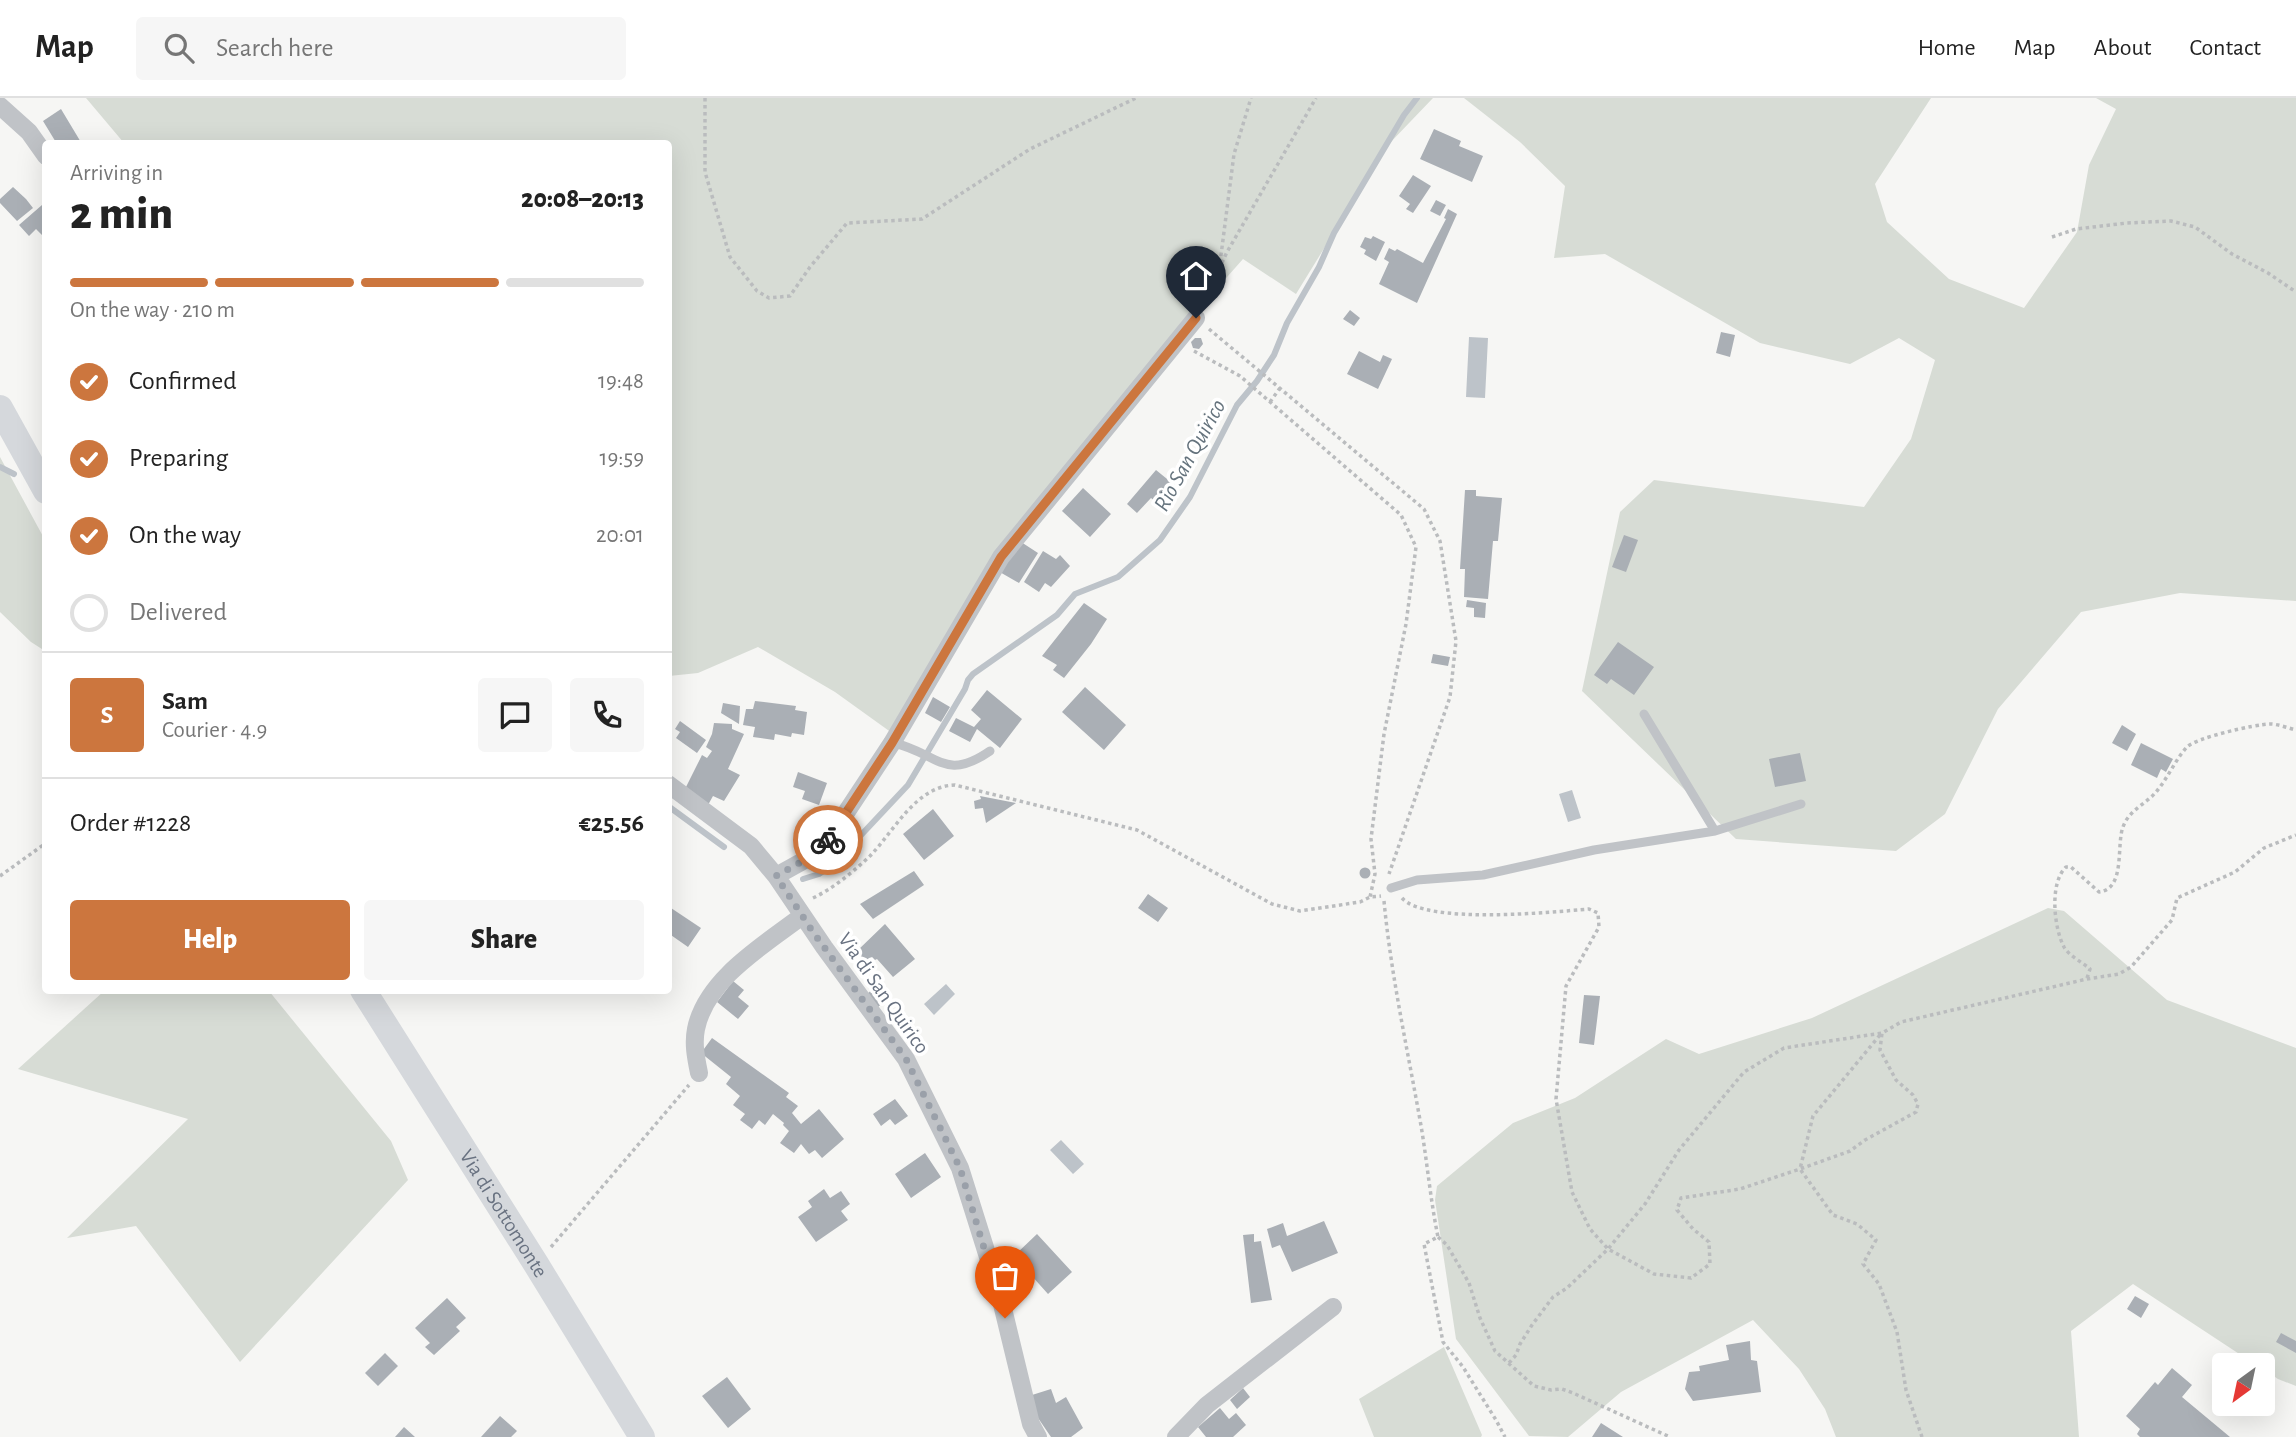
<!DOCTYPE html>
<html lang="en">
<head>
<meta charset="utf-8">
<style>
  :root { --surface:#fff; --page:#f6f6f6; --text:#222; --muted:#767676; --line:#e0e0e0; --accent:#cc763e }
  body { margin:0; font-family:"Alegreya Sans",sans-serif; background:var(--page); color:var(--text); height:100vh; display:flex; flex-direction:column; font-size:26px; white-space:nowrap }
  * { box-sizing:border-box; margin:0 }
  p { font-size:23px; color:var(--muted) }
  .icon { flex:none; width:38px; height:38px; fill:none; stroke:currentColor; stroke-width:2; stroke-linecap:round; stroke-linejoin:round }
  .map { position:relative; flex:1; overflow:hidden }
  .details { position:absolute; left:42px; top:42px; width:630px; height:854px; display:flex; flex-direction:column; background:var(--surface); border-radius:7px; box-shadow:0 7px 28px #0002 }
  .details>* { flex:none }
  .needle { width:46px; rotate:213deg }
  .tools { position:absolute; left:2212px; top:1255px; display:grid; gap:14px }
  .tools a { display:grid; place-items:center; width:63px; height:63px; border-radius:7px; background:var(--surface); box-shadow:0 7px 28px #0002; font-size:35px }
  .pin { position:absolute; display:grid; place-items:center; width:60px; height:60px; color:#fff; margin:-72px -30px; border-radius:50% 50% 50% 0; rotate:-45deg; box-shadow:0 0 7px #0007 }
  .pin .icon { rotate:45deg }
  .courier { position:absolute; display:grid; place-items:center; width:70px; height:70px; margin:-35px; border:5px solid #cc763e; border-radius:50%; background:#fff; color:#222; box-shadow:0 2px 9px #0007 }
  .head em { font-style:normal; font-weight:800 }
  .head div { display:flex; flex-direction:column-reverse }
  .head { display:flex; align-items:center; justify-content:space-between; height:119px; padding:0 28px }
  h1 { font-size:46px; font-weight:800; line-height:52px }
  .bar { display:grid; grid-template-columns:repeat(4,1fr); gap:10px 7px; align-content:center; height:84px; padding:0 28px }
  .bar i { height:9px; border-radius:5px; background:var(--line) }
  .bar .on { background:var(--accent) }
  .bar p { grid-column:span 4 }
  .line { display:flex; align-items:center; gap:18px; padding:0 28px; border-top:2px solid var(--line) }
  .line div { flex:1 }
  .round { display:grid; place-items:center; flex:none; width:74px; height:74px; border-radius:7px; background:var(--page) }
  ol { padding:0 28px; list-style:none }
  li { display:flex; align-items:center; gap:21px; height:77px }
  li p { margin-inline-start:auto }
  li .icon { padding:7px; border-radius:50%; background:var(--accent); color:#fff; stroke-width:4 }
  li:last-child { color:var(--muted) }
  li i { width:38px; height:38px; border:4px solid var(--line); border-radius:50% }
  .primary-button { display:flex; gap:14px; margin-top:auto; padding:14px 28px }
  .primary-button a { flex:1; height:80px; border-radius:7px; background:var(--accent); color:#fff; font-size:28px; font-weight:800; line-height:80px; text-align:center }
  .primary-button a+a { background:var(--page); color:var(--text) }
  header { display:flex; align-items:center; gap:42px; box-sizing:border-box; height:98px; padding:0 35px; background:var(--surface); border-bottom:2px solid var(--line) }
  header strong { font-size:33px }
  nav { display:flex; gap:38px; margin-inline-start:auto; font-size:24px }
  .search { width:490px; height:63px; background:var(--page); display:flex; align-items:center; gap:18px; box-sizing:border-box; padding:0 24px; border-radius:7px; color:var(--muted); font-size:26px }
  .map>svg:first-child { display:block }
  .green { fill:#d7dcd5 }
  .water { fill:#bdc3c9 }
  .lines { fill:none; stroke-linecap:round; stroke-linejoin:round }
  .stream { stroke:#bdc3c9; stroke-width:6 }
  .building { fill:#aaafb5 }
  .path { stroke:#babcbe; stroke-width:3.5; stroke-dasharray:3.5 3.5; stroke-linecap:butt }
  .service { stroke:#c0c3c7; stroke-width:9 }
  .minor { stroke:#c0c3c7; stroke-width:18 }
  .secondary { stroke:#d5d8dc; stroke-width:26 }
  .done { stroke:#9aa0a9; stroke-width:7; stroke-dasharray:0 12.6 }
  .route { stroke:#cc763e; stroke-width:9 }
  .labels { text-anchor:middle; stroke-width:7; stroke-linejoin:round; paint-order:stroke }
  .street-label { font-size:21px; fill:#697281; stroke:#fff }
  .water-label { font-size:23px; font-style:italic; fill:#65737d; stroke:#fff }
</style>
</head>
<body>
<header>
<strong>Map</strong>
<div class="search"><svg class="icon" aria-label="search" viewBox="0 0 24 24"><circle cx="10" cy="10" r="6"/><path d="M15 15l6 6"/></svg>Search here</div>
<nav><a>Home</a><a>Map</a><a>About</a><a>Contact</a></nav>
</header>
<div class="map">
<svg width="2296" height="1339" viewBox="0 0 2296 1339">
  <rect width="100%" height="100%" fill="#f6f6f4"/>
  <!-- green -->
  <path class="green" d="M86,0H1433L1387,48L1296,196L1243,161L1165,249L996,453L892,635L835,594L758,549L698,575L669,578L668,46L124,45Z
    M1464,0H1931L1875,86L1887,124L1949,181L2024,210L2077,134L2089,67L2116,11L2096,0H2296V503L2180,495L2081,514L1998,611L1945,716L1896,753L1736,741L1582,593L1620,414L1654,382L1864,409L1911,341L1935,262L1899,240L1850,266L1760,245L1605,156L1554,160L1565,88L1520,44Z
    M0,359L45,442V553L31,544L0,514Z
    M2048,810L2064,813L2167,902L2296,950V1288L2278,1281L2263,1271V1267H2256L2133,1186L2071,1233L2079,1339H1836L1825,1311L1799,1271L1753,1222L1621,1294L1568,1339L1529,1338L1456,1241L1435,1102L1437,1088L1513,1025L1575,1000L1666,941L1699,956L1812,920Z
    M104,893H269L391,1043L408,1082L240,1264L136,1128L67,1140L188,1021L18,971Z
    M1444,1249L1482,1337L1481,1339H1374L1359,1301Z"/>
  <!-- water -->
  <path class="water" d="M1469,239L1488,240L1485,300L1466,299Z
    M1572,692L1581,720L1568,724L1559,696Z
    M946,886L955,896L934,917L924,906Z
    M1061,1042L1084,1066L1073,1076L1050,1052Z"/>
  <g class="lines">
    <!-- stream -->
    <path class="stream" d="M0,369L14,376
      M668,708L724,749
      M803,781L819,776L833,767L908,687L965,591L968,582L973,576L1057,517L1075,496L1118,479L1160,442L1190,399L1237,307L1257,283L1274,257L1287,225L1319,169L1334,135L1404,17L1417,0"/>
  </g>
  <!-- building -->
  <path class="building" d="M61,11L82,46H57L43,23Z
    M1434,31L1461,43L1459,48L1483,58L1472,84L1420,61Z
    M1413,77L1431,88L1413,115L1406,111L1410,106L1399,98Z
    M13,89L26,101L33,110L17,123L0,105V101Z
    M1436,102L1446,107L1440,118L1430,113Z
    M42,107L46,111V141L36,131L29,138L19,127Z
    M1448,111L1457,116L1417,205L1379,186L1389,164L1384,161L1389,150L1395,153L1397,151L1423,165L1446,121L1444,120Z
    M1373,138L1385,144L1376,163L1364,156L1366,152L1360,149L1365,139L1371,141Z
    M1350,212L1360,220L1354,228L1343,221Z
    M1721,234L1735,237L1730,259L1716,255Z
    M1195,240H1201L1203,246L1199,251L1193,250L1191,244Z
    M1359,253L1380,264L1383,257L1392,261L1378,291L1347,276Z
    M1156,372L1172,385L1157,405L1151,400L1137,415L1127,406Z
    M1083,390L1111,416L1090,439L1062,413Z
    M1465,392H1476V398L1502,400L1498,443H1493L1488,501L1464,499L1465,471H1460Z
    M1624,437L1638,442L1626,474L1612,469Z
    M1018,442L1038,455L1019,485L998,473Z
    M1043,453L1056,461L1060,457L1070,468L1051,489L1045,485L1039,494L1024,484Z
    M1467,502L1486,505L1485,520L1474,519V510L1466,509Z
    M1084,505L1107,521L1091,546L1064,580L1053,572L1057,567L1042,558Z
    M1618,544L1654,569L1634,597L1611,581L1607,586L1594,577Z
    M1433,556L1450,559L1448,568L1431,565Z
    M1085,589L1126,627L1104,652L1062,614Z
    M987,592L1022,621L1000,650L977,631L970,644L949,633L956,620L974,629L981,621L971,612Z
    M933,599L950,609L941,624L925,615Z
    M755,603L796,608L795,612L807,614L804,637L792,635L791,639L775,636L774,642L753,639L755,629L743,627L746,611H753Z
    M723,605L740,608L739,626L721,615Z
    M680,623L706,642L697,655L676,640L680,634L675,631Z
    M714,625L732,626V631L744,636L728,671L740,677L724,703L713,698L708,707L685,691L702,657L707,660L712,653L706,649L712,636Z
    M2122,627L2136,636L2127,653L2112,645Z
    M2141,645L2173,661L2166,674L2161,671L2157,680L2131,667Z
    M1800,655L1806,683L1775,689L1769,661Z
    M798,674L827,685L819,707L802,701L805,693L793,689Z
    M980,698L1016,705L986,725L983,710L975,711L974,703L981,701Z
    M933,711L954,738L924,762L903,736Z
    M1359.5 775a5.5 5.5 0 1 1 11 0a5.5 5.5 0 1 1-11 0Z
    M914,773L924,787L873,821L860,806Z
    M1148,796L1168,810L1158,824L1138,810Z
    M668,808L701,830L688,849L668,835Z
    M885,826L915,861L893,879L877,861L875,862L872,859L866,864L857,853Z
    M733,883L744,892L738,899L749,908L738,921L717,904Z
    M880,885L891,898L878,909L867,896Z
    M1584,897L1600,898L1594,947L1579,945Z
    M712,940L789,995L786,999L798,1008L792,1015L801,1026L819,1011L844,1041L822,1060L815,1052L809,1056L801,1046L794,1055L780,1045L789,1033L783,1027L784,1025L773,1016L765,1027L759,1022L752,1031L740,1022L745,1016L733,1007L740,998L726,986L731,979L701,955Z
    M895,1001L908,1018L895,1027L890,1021L881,1028L873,1016Z
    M925,1055L941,1079L911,1100L895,1076Z
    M824,1091L830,1100L841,1093L850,1106L841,1113L848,1122L816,1144L798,1119L812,1109L808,1103Z
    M1324,1123L1338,1155L1292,1174L1280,1147L1272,1150L1267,1131L1283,1125L1287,1138Z
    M1037,1136L1072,1174L1048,1196L1014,1158Z
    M1254,1136V1144L1261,1143L1272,1202L1251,1205L1243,1137Z
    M2135,1198L2149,1206L2141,1220L2127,1211Z
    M447,1200L466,1220L456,1229L460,1233L434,1257L425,1249L430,1245L415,1230Z
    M2281,1235L2296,1243V1255L2276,1244Z
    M1750,1243L1751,1262L1757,1263L1761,1294L1693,1303L1685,1291L1689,1274L1700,1273L1699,1268L1729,1262L1726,1247Z
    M385,1255L398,1268L378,1288L365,1275Z
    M2172,1270L2192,1287L2182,1299L2230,1339H2140L2137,1336L2140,1331L2126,1318L2155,1284L2158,1287Z
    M727,1279L751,1311L728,1330L702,1298Z
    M1243,1290L1250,1299L1237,1311L1230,1302Z
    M1051,1291L1056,1305L1066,1299L1083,1330L1071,1339H1051L1036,1317L1032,1297Z
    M1220,1310L1229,1321L1236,1315L1246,1327L1233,1339H1206L1198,1329Z
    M500,1318L517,1333L511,1339H481Z
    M1601,1325L1623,1339H1592Z
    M404,1329L415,1339H395Z"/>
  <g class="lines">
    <!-- path -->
    <path class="path" d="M705,0V74L730,159L757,193L769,200L790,198L810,169L847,125L922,121L1030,51L1136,0
      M2052,139L2076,131L2127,125L2171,123L2195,129L2232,156L2268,175L2296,194
      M1220,165L1234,56L1251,0
      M1204,203L1227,154L1316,0
      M1209,231L1424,411L1440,443L1456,543L1450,599L1389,776
      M1194,253L1240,278L1401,417L1416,449L1406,526L1384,636L1371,741L1375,776L1370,799
      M1270,304L1280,290
      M0,778L46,745
      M813,800C834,790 853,774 870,758C895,732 916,688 955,687L1137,732L1272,806L1300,813L1360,804L1370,799L1381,798
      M1402,800C1426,827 1553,814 1589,811L1598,815L1599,829L1566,888L1556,1001L1572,1094L1590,1131L1608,1151L1654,1176L1691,1180L1710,1166L1709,1144L1693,1131L1677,1112L1681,1100L1740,1091L1800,1071L1850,1053L1865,1042L1916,1014L1918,1006L1913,997L1896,982L1880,952L1882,935L1901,924L2087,881L2119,876L2131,869L2172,822L2177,800L2235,774L2264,750L2296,737
      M1384,803C1391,877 1407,949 1420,1022C1427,1061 1430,1100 1438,1139L1424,1146L1443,1244L1463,1269L1496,1322L1505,1339
      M2087,880L2090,871C2082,864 2069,858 2064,849C2054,830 2049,785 2066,769H2071L2099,794C2126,791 2116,747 2123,729C2129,712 2146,706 2156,694C2168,680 2175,662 2187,649C2195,640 2256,626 2270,626C2278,626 2288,630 2296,632
      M1880,937L1813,1018L1800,1071L1833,1117L1857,1126L1876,1142L1863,1166L1879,1186L1897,1234L1906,1292L1922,1339
      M1438,1139L1447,1147L1469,1185L1480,1220L1495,1253L1534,1288L1551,1292L1562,1291L1573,1295L1670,1339
      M551,1149L689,987
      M1509,1265L1516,1257L1520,1246L1532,1227L1553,1199L1567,1190L1608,1151L1645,1106L1679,1052L1744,974L1784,950L1882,935"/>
    <!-- service -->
    <path class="service" d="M1644,616L1715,733
      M893,645C937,654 944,685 990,653
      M1391,790L1417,782L1483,777L1594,752L1715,733L1801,706"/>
    <!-- minor -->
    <path class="minor" d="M0,8L29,34L46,58
      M668,686L751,748L776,778L824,849L906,961L960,1070L999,1194L1031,1326L1038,1339
      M776,778L812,758L828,742L892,645L1001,459L1196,220
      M699,975C696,960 693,946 696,931C706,881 764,847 802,818
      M1176,1339L1207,1307L1333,1209"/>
    <!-- secondary -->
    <g class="secondary">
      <path d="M0,310L46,393"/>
      <path id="s1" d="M363,892L536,1166L642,1339"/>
    </g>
  </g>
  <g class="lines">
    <!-- done -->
    <path class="done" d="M828,742L812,758L776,778L813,834L906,961L960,1070L1005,1220"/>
    <!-- route -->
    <path class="route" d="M828,742L892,645L1001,459L1196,220"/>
  </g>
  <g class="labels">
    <!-- street labels -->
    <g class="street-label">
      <text transform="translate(884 895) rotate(55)" y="7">Via di San Quirico</text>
      <text dy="7" stroke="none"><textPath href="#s1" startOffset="264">Via di Sottomonte</textPath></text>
    </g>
    <!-- water labels -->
    <g class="water-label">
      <text transform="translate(1189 357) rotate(-61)" y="8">Rio San Quirico</text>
    </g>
  </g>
</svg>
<div class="tools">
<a><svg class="needle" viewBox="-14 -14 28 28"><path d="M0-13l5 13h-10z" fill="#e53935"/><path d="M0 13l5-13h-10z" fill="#767676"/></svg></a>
</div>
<div class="pin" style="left:1005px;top:1220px;background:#ea580c"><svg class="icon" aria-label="bag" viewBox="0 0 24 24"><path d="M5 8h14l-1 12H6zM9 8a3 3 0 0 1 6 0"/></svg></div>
<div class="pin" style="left:1196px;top:220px;background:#1f2937"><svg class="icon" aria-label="home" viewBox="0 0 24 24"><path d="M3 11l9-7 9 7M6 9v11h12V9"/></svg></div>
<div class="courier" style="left:828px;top:742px"><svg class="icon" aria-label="bike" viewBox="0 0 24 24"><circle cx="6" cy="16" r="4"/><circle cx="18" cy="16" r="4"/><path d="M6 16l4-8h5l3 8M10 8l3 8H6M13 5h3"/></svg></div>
<section class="details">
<div class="head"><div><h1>2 min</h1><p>Arriving in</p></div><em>20:08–20:13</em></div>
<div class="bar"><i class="on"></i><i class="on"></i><i class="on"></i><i></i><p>On the way · 210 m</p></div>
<ol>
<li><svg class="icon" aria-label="check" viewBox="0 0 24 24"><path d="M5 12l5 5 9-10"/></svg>Confirmed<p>19:48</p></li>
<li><svg class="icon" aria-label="check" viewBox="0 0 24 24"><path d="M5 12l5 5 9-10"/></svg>Preparing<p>19:59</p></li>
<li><svg class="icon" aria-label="check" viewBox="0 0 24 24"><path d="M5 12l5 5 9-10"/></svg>On the way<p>20:01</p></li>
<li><i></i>Delivered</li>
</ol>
<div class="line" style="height:126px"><b class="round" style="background:var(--accent);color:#fff">S</b><div><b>Sam</b><p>Courier · 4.9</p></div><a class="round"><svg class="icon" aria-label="chat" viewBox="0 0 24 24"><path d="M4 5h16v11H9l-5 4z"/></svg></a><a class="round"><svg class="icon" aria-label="phone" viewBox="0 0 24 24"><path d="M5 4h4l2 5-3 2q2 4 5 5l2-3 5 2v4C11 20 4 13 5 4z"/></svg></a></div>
<div class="line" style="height:91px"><div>Order #1228</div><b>€25.56</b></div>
<div class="primary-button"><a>Help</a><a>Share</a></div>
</section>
</div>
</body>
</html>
